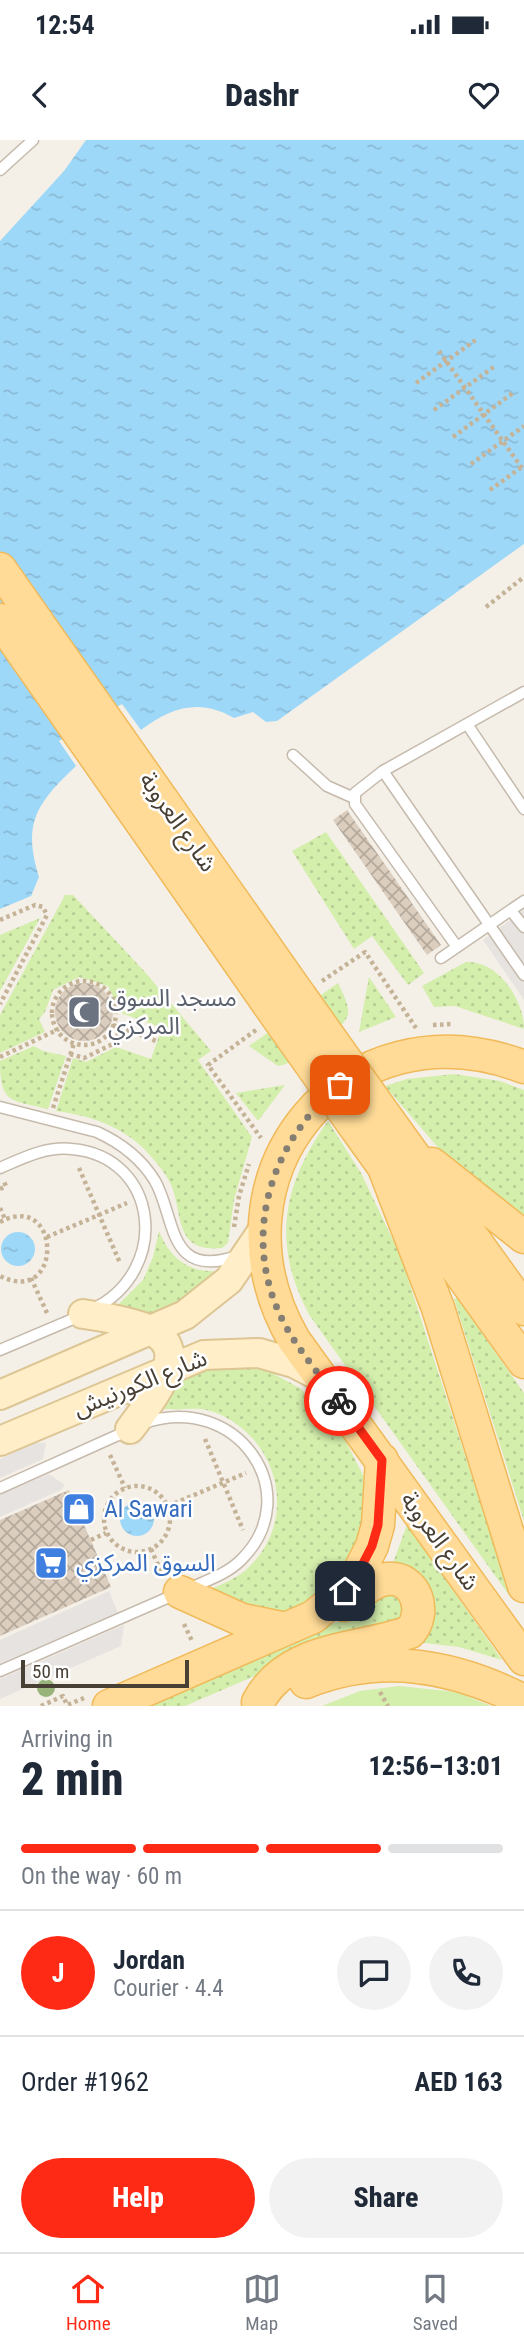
<!DOCTYPE html>
<html lang="en">
<head>
<meta charset="utf-8">
<style>
  :root { --surface:#fff; --page:#f2f2f3; --text:#1f2937; --muted:#747a83; --line:#e0e1e3; --accent:#ff2a15 }
  body { margin:0; font-family:"Roboto Condensed","Noto Sans Arabic",sans-serif; background:var(--page); color:var(--text); height:100vh; display:flex; flex-direction:column; font-size:26px; white-space:nowrap }
  * { box-sizing:border-box; margin:0 }
  p { font-size:23px; color:var(--muted) }
  .icon { flex:none; width:38px; height:38px; fill:none; stroke:currentColor; stroke-width:2; stroke-linecap:round; stroke-linejoin:round }
  .map { position:relative; height:1566px; overflow:hidden }
  .sheet { display:flex; flex-direction:column; background:var(--surface); flex:1 }
  .sheet>* { flex:none }
  .scale { position:absolute; left:21px; bottom:18px; width:168px; box-sizing:border-box; padding-left:7px; border:4px solid #494035; border-top:0; font-size:19px; line-height:24px; white-space:nowrap; color:#494035; -webkit-text-stroke:5px #fff; paint-order:stroke }
  .pin { position:absolute; display:grid; place-items:center; width:60px; height:60px; color:#fff; margin:-30px; border-radius:14px; box-shadow:0 4px 10px #0006 }
  .courier { position:absolute; display:grid; place-items:center; width:70px; height:70px; margin:-35px; border:5px solid #ff2a15; border-radius:50%; background:#fff; color:#222; box-shadow:0 2px 9px #0007 }
  .overview em { font-style:normal; font-weight:800 }
  .overview div { display:flex; flex-direction:column-reverse }
  .overview { display:flex; align-items:center; justify-content:space-between; height:119px; padding:0 21px }
  h1 { font-size:46px; font-weight:800; line-height:52px }
  .bar { display:grid; grid-template-columns:repeat(4,1fr); gap:10px 7px; align-content:center; height:84px; padding:0 21px }
  .bar i { height:9px; border-radius:5px; background:var(--line) }
  .bar .on { background:var(--accent) }
  .bar p { grid-column:span 4 }
  .line { display:flex; align-items:center; gap:18px; padding:0 21px; border-top:2px solid var(--line) }
  .line div { flex:1 }
  .round { display:grid; place-items:center; flex:none; width:74px; height:74px; border-radius:37px; background:var(--page) }
  .cta { display:flex; gap:14px; margin-top:auto; padding:14px 21px }
  .cta a { flex:1; height:80px; border-radius:42px; background:var(--accent); color:#fff; font-size:28px; font-weight:800; line-height:80px; text-align:center }
  .cta a+a { background:var(--page); color:var(--text) }
  .status { display:flex; justify-content:space-between; align-items:center; height:49px; padding:0 35px; background:var(--surface); direction:ltr }
  .status svg { height:19px; fill:currentColor }
  header { display:flex; justify-content:space-between; align-items:center; height:91px; padding:0 21px; background:var(--surface); font-size:32px; font-weight:800 }
  .dock { display:flex; justify-content:space-around; align-items:center; height:98px; border-top:2px solid var(--line); background:var(--surface); font-size:19px; color:var(--muted) }
  .dock a { display:grid; justify-items:center; gap:4px }
  .dock .on { color:var(--accent) }
  .map>svg:first-child { display:block }
  .grass { fill:url(#grass-dots) }
  .green { fill:#d4eeac }
  .parking { fill:#e6e3e0 }
  .water { fill:url(#water-ripples) }
  .building { fill:url(#building-cross-hatch) }
  .lines { fill:none; stroke-linecap:round; stroke-linejoin:round }
  .lane-casing { stroke:#c5baac; stroke-width:13 }
  .secondary-casing { stroke:#ddc594; stroke-width:32 }
  .primary-casing { stroke:#f0ba5a; stroke-width:35 }
  .path { stroke:#c5b398; stroke-width:4.5; stroke-dasharray:3.5 3.5; stroke-linecap:butt }
  .lane { stroke:#fff; stroke-width:10 }
  .secondary { stroke:#ffeec8; stroke-width:28 }
  .primary { stroke:#ffdb97; stroke-width:32 }
  .primary-bridge-casing { stroke:#f0ba5a; stroke-width:35; stroke-linecap:butt }
  .primary-bridge { stroke:#ffdb97; stroke-width:32 }
  .tree { fill:#98b47b }
  .done { stroke:#857e73; stroke-width:7; stroke-dasharray:0 12.6 }
  .route { stroke:#ff2a15; stroke-width:9 }
  .labels { text-anchor:middle; stroke-width:5; stroke-linejoin:round; paint-order:stroke }
  .street-label { font-size:24px; fill:#494035; stroke:#fff }
  .worship-label { font-size:24px; fill:#5b616d; stroke:#fff; text-anchor:start }
  .shop-label { font-size:24px; fill:#366cbe; stroke:#fff; text-anchor:start }
</style>
</head>
<body>
<div class="status"><b>12:54</b><svg viewBox="0 0 49 12"><path d="M0 12V9h3v3zM5 12V6h3v6zM10 12V3h3v9zM15 12V0h3v12zM26 1h20v11H26zM47 4h2v5h-2z"/></svg></div>
<header><svg class="icon" aria-label="back" viewBox="0 0 24 24"><path d="M15 5l-7 7 7 7"/></svg>Dashr<svg class="icon" aria-label="heart" viewBox="0 0 24 24"><path d="M12 20l-8-8c-3-5 5-10 8-4 3-6 11-1 8 4z"/></svg></header>
<div class="map">
<svg width="524" height="1566" viewBox="0 0 524 1566">
  <defs>
    <pattern id="grass-dots" width="8" height="8" patternUnits="userSpaceOnUse" patternTransform="scale(1.75)"><rect width="8" height="8" fill="#d4eeac"/><path d="M2 2h.1M6 6h.1" fill="none" stroke="#b8cd95" stroke-width="1.8" stroke-linecap="round"/></pattern>
    <pattern id="water-ripples" width="26" height="14" patternUnits="userSpaceOnUse" patternTransform="scale(1.75)"><rect width="26" height="14" fill="#9ed8f8"/><path d="M2 4q2-2 4 0t4 0M15 11q2-2 4 0t4 0" fill="none" stroke="#8abad5"/></pattern>
    <pattern id="building-cross-hatch" width="8" height="8" patternUnits="userSpaceOnUse" patternTransform="scale(1.75)"><rect width="8" height="8" fill="#dbcebe"/><path d="M0 0l8 8M0 8l8-8" fill="none" stroke="#b4a99b"/></pattern>
  </defs>
  <rect width="100%" height="100%" fill="#f5f0e7"/>
  <!-- grass -->
  <path class="grass" d="M326,692L424,833L408,845L372,796L354,809L292,711Z
    M65,755H73L145,832L211,911L198,920L252,997L234,1060L228,1103L222,1108C175,1113 183,1077 172,1047C168,1037 161,1028 154,1020C130,989 94,976 56,971L73,918L86,922L116,907L151,919L162,888L121,873L108,846L79,837L53,850L45,872L39,879L45,892L0,913V875Z
    M40,778L0,851V795Z
    M466,822C498,820 524,860 524,889L455,866L434,867L422,846Z
    M369,837L396,877L359,892Z
    M338,843C342,852 349,864 348,874C346,889 293,925 278,926L249,906Z
    M34,906L43,911L66,916L48,969C11,960 0,964 0,921Z
    M454,934L500,941L524,950V1082L454,1026L385,946L407,939Z
    M285,945L258,981L236,953Z
    M328,981L361,1033L401,1117L511,1458L310,1176C271,1105 282,1045 328,981Z
    M159,1091C170,1118 188,1133 219,1131C202,1151 177,1173 148,1175C138,1176 125,1170 115,1168L143,1140L153,1117Z
    M457,1158L524,1253V1381L454,1159Z
    M210,1227H250L268,1231L300,1248L341,1292L366,1341L364,1404L325,1454L291,1471L271,1476L210,1449C225,1443 240,1437 251,1425C295,1380 281,1308 227,1278C198,1262 185,1273 160,1268L169,1247Z
    M407,1385L502,1520L459,1507L416,1502L391,1428Z
    M394,1448L410,1475L341,1499L185,1566H144L346,1478Z"/>
  <!-- green -->
  <path class="green" d="M399,1546L457,1552L491,1566H322L360,1551Z"/>
  <!-- parking -->
  <path class="parking" d="M524,770V860L483,800Z
    M35,1303H46L43,1319L0,1338V1319Z
    M49,1334L65,1345L61,1350L0,1377V1355Z
    M109,1451L118,1473L0,1525V1500Z
    M124,1485L121,1506L0,1559V1539Z"/>
  <!-- water -->
  <path class="water" d="M86,0H524V404L277,581L266,582L253,572L234,578C200,558 171,567 141,590L122,564L59,601L76,626C37,663 22,683 39,737L31,756L0,769V101L64,31Z
    M1 1109a17 17 0 1 1 34 0a17 17 0 1 1-34 0Z
    M120 1379a17 17 0 1 1 34 0a17 17 0 1 1-34 0Z"/>
  <!-- building -->
  <path class="building" d="M347,670L441,805L427,815L333,680Z
    M55 872a29 29 0 1 1 58 0a29 29 0 1 1-58 0Z
    M69,1350L111,1447L0,1496V1380Z"/>
  <g class="lines">
    <defs>
      <path id="lane" d="M0,30L33,0
        M467,584L524,669
        M293,615L327,646L354,658
        M383,631L524,835
        M512,772L524,787
        M457,807L355,664V653L383,631L524,552
        M441,818L524,761
        M0,967L97,992C121,1003 141,1018 155,1041C176,1078 167,1140 237,1116
        M0,1028C23,1018 46,1006 72,1009C160,1017 171,1131 93,1169
        M0,1210L80,1176
        M144,1283C237,1251 308,1354 241,1420C227,1434 208,1440 190,1448
        M0,1348L127,1291
        M0,1531L176,1454"/>
      <path id="secondary" d="M83,1174C184,1188 192,1209 130,1289
        M0,1255L185,1175L229,1140L263,1090
        M0,1301L204,1215L259,1213L294,1223L321,1237"/>
      <path id="primary" d="M0,429L300,856
        M0,480L276,875
        M524,927C346,858 200,1037 294,1200L524,1519
        M376,963L524,1169
        M353,984L524,1222
        M432,1024L524,1097
        M383,1025L438,1168L524,1446
        M180,1452L242,1480L286,1489
        M306,1542C381,1512 453,1525 524,1561
        M258,1562C288,1506 358,1511 410,1492C427,1473 417,1436 387,1439C371,1440 357,1457 344,1465
        M109,1566L313,1477L345,1451L356,1438L372,1406L378,1385L382,1320"/>
    </defs>
    <!-- lane casing -->
    <use href="#lane" class="lane-casing"/>
    <!-- secondary casing -->
    <use href="#secondary" class="secondary-casing"/>
    <!-- primary casing -->
    <use href="#primary" class="primary-casing"/>
    <!-- path -->
    <path class="path" d="M439,211L524,331
      M416,243L477,199
      M434,270L495,226
      M453,297L513,253
      M471,324L524,286
      M490,350L523,326
      M486,467L524,437
      M0,780L35,765L43,767L47,775L0,864
      M322,841L365,812L416,888
      M52 873a32 32 0 1 1 64 0a32 32 0 1 1-64 0Z
      M113,885L156,901
      M433,885L452,884
      M256,890L208,925L261,998
      M70,914L84,918L115,903L120,888
      M0,917L59,889
      M53,968L74,903
      M79,1028L120,1123
      M0,1049L6,1046L3,1040
      M0,1068L5,1079
      M0,1082C62,1049 64,1168 0,1136
      M234,1087L239,1056L249,1024
      M47,1097L127,1063
      M31,1138L47,1173
      M205,1299L243,1390
      M110,1315L125,1348
      M104 1379a33 33 0 1 1 66 0a33 33 0 1 1-66 0Z
      M168,1366L246,1333
      M91,1400L106,1393
      M151,1409L162,1434
      M184,1484L192,1501
      M380,1552L388,1566
      M41,1566L63,1556L67,1565L84,1558"/>
    <!-- lane -->
    <use href="#lane" class="lane"/>
    <!-- secondary -->
    <use href="#secondary" class="secondary"/>
    <!-- primary -->
    <use href="#primary" class="primary"/>
    <defs>
      <path id="primary-bridge" d="M300,856L376,963
        M276,875L353,984"/>
    </defs>
    <!-- primary-bridge casing -->
    <use href="#primary-bridge" class="primary-bridge-casing"/>
    <!-- primary-bridge -->
    <use href="#primary-bridge" class="primary-bridge"/>
  </g>
  <!-- trees -->
  <circle class="tree" cx="46" cy="1548" r="9"/>
  <g class="lines">
    <!-- done -->
    <path class="done" d="M339,1261C320,1235 298,1210 283,1181C240,1097 270,1002 340,945"/>
    <!-- route -->
    <path class="route" d="M339,1261L382,1320L378,1385L372,1406L356,1437L345,1451"/>
  </g>
  <!-- icons -->
  <defs>
    <symbol id="mosque-square" viewBox="-11 -11 22 22"><rect x="-9" y="-9" width="18" height="18" rx="4" fill="#6b7280" stroke="#fff"/><path d="M3.5-4.9A6 6 0 1 0 3.5 4.9A5 5 0 1 1 3.5-4.9Z" fill="#fff"/></symbol>
    <symbol id="shop-square" viewBox="-11 -11 22 22"><rect x="-9" y="-9" width="18" height="18" rx="4" fill="#3f7fe0" stroke="#fff"/><path d="M-5-2.5h2.3a2.7 3.5 0 0 1 5.4 0H5L5.5 6h-11ZM-1.5-2.5h3a1.5 2.3 0 0 0-3 0Z" fill="#fff"/></symbol>
    <symbol id="supermarket-square" viewBox="-11 -11 22 22"><rect x="-9" y="-9" width="18" height="18" rx="4" fill="#3f7fe0" stroke="#fff"/><path d="M-6-5.5h2.5l.6 2H6L4.5 2H-2.5L-4.4-4H-6ZM-1.5 3.2a1.3 1.3 0 1 0 .1 0ZM3 3.2a1.3 1.3 0 1 0 .1 0Z" fill="#fff"/></symbol>
  </defs>
  <g fill-rule="evenodd">
    <use href="#mosque-square" x="65" y="853" width="38" height="38"/>
    <use href="#shop-square" x="60" y="1350" width="38" height="38"/>
    <use href="#supermarket-square" x="32" y="1404" width="38" height="38"/>
  </g>
  <g class="labels">
    <!-- street labels -->
    <g class="street-label">
      <text transform="translate(178 682) rotate(55)" y="8">شارع العروبة</text>
      <text transform="translate(140 1243) rotate(-22)" y="8">شارع الكورنيش</text>
      <text transform="translate(440 1401) rotate(54)" y="8">شارع العروبة</text>
    </g>
    <!-- worship labels -->
    <g class="worship-label">
      <text x="108" y="866">مسجد السوق<tspan x="108" dy="28">المركزي</tspan></text>
    </g>
    <!-- shop labels -->
    <g class="shop-label">
      <text x="104" y="1377">Al Sawari</text>
      <text x="76" y="1431">السوق المركزي</text>
    </g>
  </g>
</svg>
<div class="scale">50 m</div>
<div class="pin" style="left:340px;top:945px;background:#ea580c"><svg class="icon" aria-label="bag" viewBox="0 0 24 24"><path d="M5 8h14l-1 12H6zM9 8a3 3 0 0 1 6 0"/></svg></div>
<div class="pin" style="left:345px;top:1451px;background:#1f2937"><svg class="icon" aria-label="home" viewBox="0 0 24 24"><path d="M3 11l9-7 9 7M6 9v11h12V9"/></svg></div>
<div class="courier" style="left:339px;top:1261px"><svg class="icon" aria-label="bike" viewBox="0 0 24 24"><circle cx="6" cy="16" r="4"/><circle cx="18" cy="16" r="4"/><path d="M6 16l4-8h5l3 8M10 8l3 8H6M13 5h3"/></svg></div>
</div>
<section class="sheet">
<div class="overview"><div><h1>2 min</h1><p>Arriving in</p></div><em>12:56–13:01</em></div>
<div class="bar"><i class="on"></i><i class="on"></i><i class="on"></i><i></i><p>On the way · 60 m</p></div>
<div class="line" style="height:126px"><b class="round" style="background:var(--accent);color:#fff">J</b><div><b>Jordan</b><p>Courier · 4.4</p></div><a class="round"><svg class="icon" aria-label="chat" viewBox="0 0 24 24"><path d="M4 5h16v11H9l-5 4z"/></svg></a><a class="round"><svg class="icon" aria-label="phone" viewBox="0 0 24 24"><path d="M5 4h4l2 5-3 2q2 4 5 5l2-3 5 2v4C11 20 4 13 5 4z"/></svg></a></div>
<div class="line" style="height:91px"><div>Order #1962</div><b>AED 163</b></div>
<div class="cta"><a>Help</a><a>Share</a></div>
</section>
<nav class="dock">
<a class="on"><svg class="icon" aria-label="home" viewBox="0 0 24 24"><path d="M3 11l9-7 9 7M6 9v11h12V9"/></svg>Home</a>
<a><svg class="icon" aria-label="map" viewBox="0 0 24 24"><path d="M3 6l6-2 6 2 6-2v14l-6 2-6-2-6 2zM9 4v14M15 6v14"/></svg>Map</a>
<a><svg class="icon" aria-label="saved" viewBox="0 0 24 24"><path d="M7 4h10v16l-5-4-5 4z"/></svg>Saved</a>
</nav>
</body>
</html>
